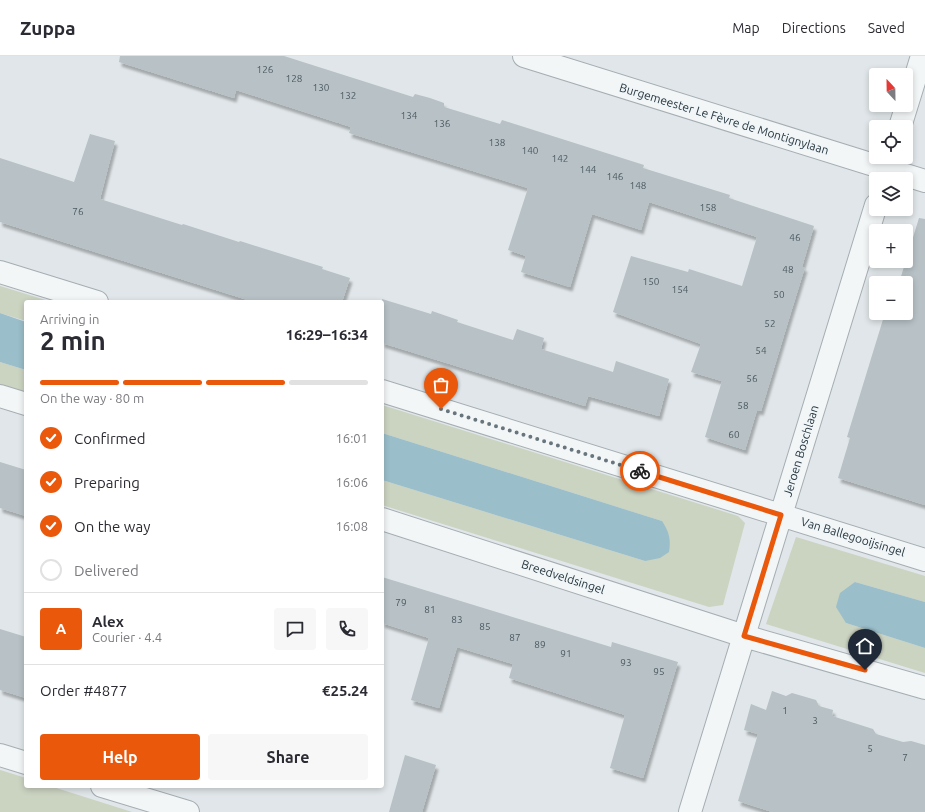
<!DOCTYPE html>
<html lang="en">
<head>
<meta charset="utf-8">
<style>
  :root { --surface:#fff; --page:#f7f7f7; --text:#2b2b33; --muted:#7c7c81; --line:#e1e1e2; --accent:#ea580c }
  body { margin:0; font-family:Ubuntu,sans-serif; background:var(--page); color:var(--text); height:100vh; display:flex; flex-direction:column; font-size:15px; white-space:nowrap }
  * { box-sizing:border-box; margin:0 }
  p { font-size:13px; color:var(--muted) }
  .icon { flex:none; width:22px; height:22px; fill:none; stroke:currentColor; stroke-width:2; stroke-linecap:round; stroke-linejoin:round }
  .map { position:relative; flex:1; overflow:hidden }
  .side { position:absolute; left:24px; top:244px; width:360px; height:488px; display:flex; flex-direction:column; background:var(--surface); border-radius:4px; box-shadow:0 2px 6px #0003 }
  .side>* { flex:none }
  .needle { width:26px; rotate:338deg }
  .fabs { position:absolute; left:869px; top:12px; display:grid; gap:8px }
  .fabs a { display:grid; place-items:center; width:44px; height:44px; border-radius:4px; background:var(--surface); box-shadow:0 2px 6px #0003; font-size:20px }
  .pin { position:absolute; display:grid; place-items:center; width:34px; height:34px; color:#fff; margin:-41px -17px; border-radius:50% 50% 50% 0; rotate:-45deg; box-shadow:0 0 4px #0007 }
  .pin .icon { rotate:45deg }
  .courier { position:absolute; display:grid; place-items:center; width:40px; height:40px; margin:-20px; border:3px solid #ea580c; border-radius:50%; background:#fff; color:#222; box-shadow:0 1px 5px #0007 }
  .headline em { font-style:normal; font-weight:600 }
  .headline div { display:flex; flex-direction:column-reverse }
  .headline { display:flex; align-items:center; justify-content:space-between; height:68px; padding:0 16px }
  h1 { font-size:26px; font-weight:600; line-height:30px }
  .bar { display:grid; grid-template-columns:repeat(4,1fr); gap:6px 4px; align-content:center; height:48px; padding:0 16px }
  .bar i { height:5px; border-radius:3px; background:var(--line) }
  .bar .active { background:var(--accent) }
  .bar p { grid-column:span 4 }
  .line { display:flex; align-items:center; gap:10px; padding:0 16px; border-top:1px solid var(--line) }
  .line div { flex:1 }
  .round { display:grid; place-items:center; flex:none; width:42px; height:42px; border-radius:4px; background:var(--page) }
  ol { padding:0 16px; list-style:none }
  li { display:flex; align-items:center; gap:12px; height:44px }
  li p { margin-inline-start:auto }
  li .icon { padding:4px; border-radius:50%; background:var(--accent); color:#fff; stroke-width:4 }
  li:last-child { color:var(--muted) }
  li i { width:22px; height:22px; border:2px solid var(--line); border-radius:50% }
  .button { display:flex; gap:8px; margin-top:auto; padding:8px 16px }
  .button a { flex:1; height:46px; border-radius:4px; background:var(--accent); color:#fff; font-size:16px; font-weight:600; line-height:46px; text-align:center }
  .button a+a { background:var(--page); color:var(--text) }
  header { display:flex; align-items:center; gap:24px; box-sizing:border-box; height:56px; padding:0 20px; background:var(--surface); border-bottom:1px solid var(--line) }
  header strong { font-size:19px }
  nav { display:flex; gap:22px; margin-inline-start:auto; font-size:14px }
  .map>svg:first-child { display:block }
  .green { fill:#cbd3c1 }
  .water { fill:#9abeca }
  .building { fill:#b7c1c6; filter:url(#shadow) }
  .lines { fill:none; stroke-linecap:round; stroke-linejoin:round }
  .minor-casing { stroke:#a5aeb3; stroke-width:24 }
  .minor { stroke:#f3f6f7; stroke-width:22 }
  .done { stroke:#68757c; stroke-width:4; stroke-dasharray:0 7.2 }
  .route { stroke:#ea580c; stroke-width:5 }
  .labels { text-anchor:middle; stroke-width:3; stroke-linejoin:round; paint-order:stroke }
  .number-label { font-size:10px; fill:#4c5a62 }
  .street-label { font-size:12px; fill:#283841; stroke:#f0f5f7 }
</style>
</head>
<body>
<header>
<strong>Zuppa</strong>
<nav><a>Map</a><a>Directions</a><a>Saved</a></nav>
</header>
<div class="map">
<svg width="925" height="756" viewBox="0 0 925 756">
  <defs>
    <filter id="shadow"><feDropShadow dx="2.5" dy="4.5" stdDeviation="1" flood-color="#0004"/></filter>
  </defs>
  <rect width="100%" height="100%" fill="#e0e6e9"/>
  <!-- green -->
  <path class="green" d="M0,230L52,246H26V265L0,257Z
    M0,306L26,314V339L0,331Z
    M382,349L738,460L745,467L723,549L709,551L382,449V424L645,505L662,465L382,377Z
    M796,481L925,520V546L855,526L846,567L925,592V617L766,568Z
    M0,714L26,722V730H50L132,756H0Z"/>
  <!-- water -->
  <path class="water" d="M0,257L26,266V314L0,306Z
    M382,377L662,465C669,476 671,482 669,496L660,502L645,505L382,424Z
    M855,526L925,546V592L846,567L836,551L840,537Z"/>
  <!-- building -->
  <path class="building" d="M120,0H284L413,41L415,38L430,42L444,47V51L500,68L502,64L644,109L643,112L730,139L729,142L814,170L802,211H805L788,266L761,355L757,354L745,394L705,381L722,325L691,316L701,288L613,256L631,200L688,216L689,213L742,230L757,181L649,146L641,174L592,158L570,231L521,216L526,200L508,194L528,132L349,77L351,71L236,34L234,42L119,6Z
    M90,78L115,85L100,143L182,169L183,168L239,186L240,185L323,211L322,213L350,222L342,246H254L0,166V102L74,126Z
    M919,162L925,163V449L838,422L850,382L847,381L885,257H906V227H899Z
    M382,243L431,258L432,255L458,264L457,266L513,284L517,273L544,282L541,293L613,316L616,305L669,323L659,360L588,340L585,350L382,287Z
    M0,406L26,414V460L0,452Z
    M382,521L611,591L612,586L678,606L643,722L610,712L625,659L509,622L513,608L457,591L439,652L411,644L429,582L382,567Z
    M0,573L26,581V642L0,634Z
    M772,635L786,640L792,637L816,644L819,650L833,654L832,660L873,673L876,678L903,686L911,685L925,689V756H772L738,745L758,678L744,674L751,648L766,654Z
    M405,699L436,709L422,756H389Z"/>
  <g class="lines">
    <defs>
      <path id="minor" d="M524,0L925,125
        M900,71L922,0
        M0,216L97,246
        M382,335L925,504
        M0,340L26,348
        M382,463L744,580L925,632
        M0,699L26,707
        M102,730L188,756
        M690,756L876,149"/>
    </defs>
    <!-- minor casing -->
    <use href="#minor" class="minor-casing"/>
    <!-- minor -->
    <use href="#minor" class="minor"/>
  </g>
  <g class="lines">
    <!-- done -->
    <path class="done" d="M441,353L640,415"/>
    <!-- route -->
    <path class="route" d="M640,415L781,459L744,580L865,614"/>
  </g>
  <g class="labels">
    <!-- number labels -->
    <g class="number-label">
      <text x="265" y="17">126</text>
      <text x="294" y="26">128</text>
      <text x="321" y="35">130</text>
      <text x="348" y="43">132</text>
      <text x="409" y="63">134</text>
      <text x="442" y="71">136</text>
      <text x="497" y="90">138</text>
      <text x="530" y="98">140</text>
      <text x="560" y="106">142</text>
      <text x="588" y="117">144</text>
      <text x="615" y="124">146</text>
      <text x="638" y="133">148</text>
      <text x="708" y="155">158</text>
      <text x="78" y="159">76</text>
      <text x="795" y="185">46</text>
      <text x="788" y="217">48</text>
      <text x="651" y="229">150</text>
      <text x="680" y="237">154</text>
      <text x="779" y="242">50</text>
      <text x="770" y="271">52</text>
      <text x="761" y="298">54</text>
      <text x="752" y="326">56</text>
      <text x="743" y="353">58</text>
      <text x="734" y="382">60</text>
      <text x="401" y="550">79</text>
      <text x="430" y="557">81</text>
      <text x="457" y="567">83</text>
      <text x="485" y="574">85</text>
      <text x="515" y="585">87</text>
      <text x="540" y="592">89</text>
      <text x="566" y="601">91</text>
      <text x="626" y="610">93</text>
      <text x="659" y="619">95</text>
      <text x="785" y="658">1</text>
      <text x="815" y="668">3</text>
      <text x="870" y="696">5</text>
      <text x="905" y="705">7</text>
    </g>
    <!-- street labels -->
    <g class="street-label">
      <text transform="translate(724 63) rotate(17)" y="4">Burgemeester Le Fèvre de Montignylaan</text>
      <text transform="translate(801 395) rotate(-73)" y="4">Jeroen Boschlaan</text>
      <text transform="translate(853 481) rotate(17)" y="4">Van Ballegooijsingel</text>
      <text transform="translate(563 521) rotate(18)" y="4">Breedveldsingel</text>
    </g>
  </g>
</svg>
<div class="fabs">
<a><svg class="needle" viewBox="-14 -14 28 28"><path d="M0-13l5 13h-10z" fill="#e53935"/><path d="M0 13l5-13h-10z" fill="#7c7c81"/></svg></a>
<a><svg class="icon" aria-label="locate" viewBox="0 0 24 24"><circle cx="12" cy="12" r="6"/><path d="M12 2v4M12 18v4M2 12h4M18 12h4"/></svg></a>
<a><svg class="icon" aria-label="layers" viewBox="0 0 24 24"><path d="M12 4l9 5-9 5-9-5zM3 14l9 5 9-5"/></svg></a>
<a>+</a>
<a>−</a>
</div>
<div class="pin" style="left:441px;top:353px;background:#ea580c"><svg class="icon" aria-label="bag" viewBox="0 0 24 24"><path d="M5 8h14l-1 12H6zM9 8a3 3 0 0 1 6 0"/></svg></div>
<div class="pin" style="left:865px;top:614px;background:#1f2937"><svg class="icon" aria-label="home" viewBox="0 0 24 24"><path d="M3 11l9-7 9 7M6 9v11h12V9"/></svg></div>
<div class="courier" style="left:640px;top:415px"><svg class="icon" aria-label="bike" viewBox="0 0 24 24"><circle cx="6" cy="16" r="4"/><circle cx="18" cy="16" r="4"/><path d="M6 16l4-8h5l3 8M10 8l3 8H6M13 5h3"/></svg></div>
<section class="side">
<div class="headline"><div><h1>2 min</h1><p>Arriving in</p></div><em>16:29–16:34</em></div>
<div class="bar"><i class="active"></i><i class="active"></i><i class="active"></i><i></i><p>On the way · 80 m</p></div>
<ol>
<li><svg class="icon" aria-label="check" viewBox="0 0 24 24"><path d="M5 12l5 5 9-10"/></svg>Confirmed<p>16:01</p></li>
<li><svg class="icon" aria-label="check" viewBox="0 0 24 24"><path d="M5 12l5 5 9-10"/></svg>Preparing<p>16:06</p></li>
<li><svg class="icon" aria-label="check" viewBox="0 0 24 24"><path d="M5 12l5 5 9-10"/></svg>On the way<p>16:08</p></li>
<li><i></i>Delivered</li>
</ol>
<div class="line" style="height:72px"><b class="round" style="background:var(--accent);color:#fff">A</b><div><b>Alex</b><p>Courier · 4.4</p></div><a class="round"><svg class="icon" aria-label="chat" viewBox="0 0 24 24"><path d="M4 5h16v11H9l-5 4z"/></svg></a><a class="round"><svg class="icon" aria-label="phone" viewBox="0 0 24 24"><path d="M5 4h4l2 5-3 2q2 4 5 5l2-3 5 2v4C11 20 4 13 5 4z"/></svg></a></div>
<div class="line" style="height:52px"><div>Order #4877</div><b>€25.24</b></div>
<div class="button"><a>Help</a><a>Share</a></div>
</section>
</div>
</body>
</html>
